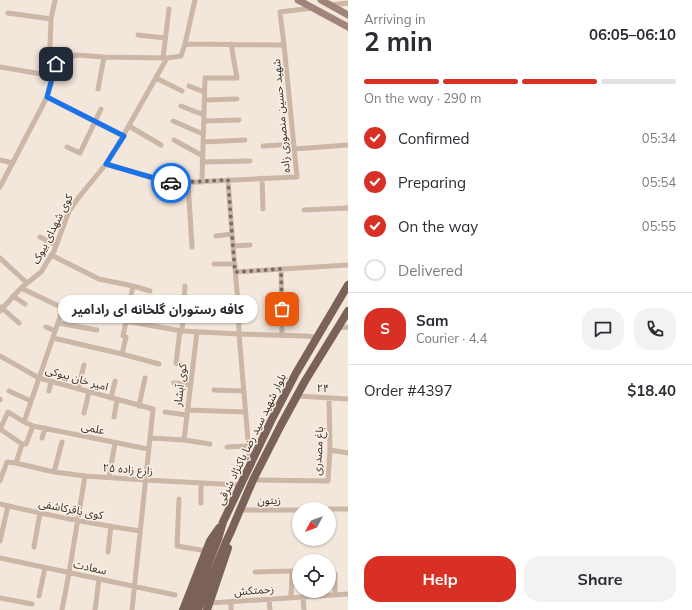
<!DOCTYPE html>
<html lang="en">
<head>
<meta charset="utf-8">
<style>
  :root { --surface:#fff; --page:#f2f2f3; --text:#2b2b33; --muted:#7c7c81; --line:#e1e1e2; --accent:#d93025 }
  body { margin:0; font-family:Mulish,"Noto Sans Arabic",sans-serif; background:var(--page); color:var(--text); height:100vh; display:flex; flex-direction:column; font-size:15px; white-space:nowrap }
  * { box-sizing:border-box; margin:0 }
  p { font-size:13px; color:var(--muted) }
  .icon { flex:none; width:22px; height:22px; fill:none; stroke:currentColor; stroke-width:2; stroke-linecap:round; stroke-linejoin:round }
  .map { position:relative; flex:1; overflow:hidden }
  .details { display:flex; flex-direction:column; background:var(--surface); width:344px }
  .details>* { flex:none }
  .needle { width:26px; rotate:229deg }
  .controls { position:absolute; left:292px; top:502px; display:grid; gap:8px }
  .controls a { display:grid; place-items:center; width:44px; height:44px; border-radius:50%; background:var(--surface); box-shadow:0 1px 3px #0004; font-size:20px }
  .pin { position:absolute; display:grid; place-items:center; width:34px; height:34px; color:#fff; margin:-17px; border-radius:8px; box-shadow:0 2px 6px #0006 }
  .courier { position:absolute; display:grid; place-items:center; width:40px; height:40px; margin:-20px; border:3px solid #1a73e8; border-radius:50%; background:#fff; color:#222; box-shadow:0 1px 5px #0007 }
  .bubble { position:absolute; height:28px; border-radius:14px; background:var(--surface); box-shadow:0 1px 3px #0004; font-size:13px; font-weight:700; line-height:28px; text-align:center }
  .summary em { font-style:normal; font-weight:700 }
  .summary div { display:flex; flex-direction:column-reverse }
  .summary { display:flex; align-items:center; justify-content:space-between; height:68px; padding:0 16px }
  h1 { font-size:26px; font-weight:700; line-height:30px }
  .bar { display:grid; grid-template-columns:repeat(4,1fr); gap:6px 4px; align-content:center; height:48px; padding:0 16px }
  .bar i { height:5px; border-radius:3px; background:var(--line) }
  .bar .on { background:var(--accent) }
  .bar p { grid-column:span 4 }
  .line { display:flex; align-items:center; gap:10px; padding:0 16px; border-top:1px solid var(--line) }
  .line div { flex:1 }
  .round { display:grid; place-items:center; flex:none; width:42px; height:42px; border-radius:16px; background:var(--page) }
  ol { padding:0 16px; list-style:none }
  li { display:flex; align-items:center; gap:12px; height:44px }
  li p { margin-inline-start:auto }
  li .icon { padding:4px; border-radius:50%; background:var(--accent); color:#fff; stroke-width:4 }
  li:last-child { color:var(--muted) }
  li i { width:22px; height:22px; border:2px solid var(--line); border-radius:50% }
  .button { display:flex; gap:8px; margin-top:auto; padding:8px 16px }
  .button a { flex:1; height:46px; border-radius:16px; background:var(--accent); color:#fff; font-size:16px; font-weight:700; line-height:46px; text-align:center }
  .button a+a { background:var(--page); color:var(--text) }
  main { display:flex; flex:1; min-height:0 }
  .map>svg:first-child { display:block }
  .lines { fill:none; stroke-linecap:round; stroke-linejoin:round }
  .street { stroke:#ccb6a6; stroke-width:5 }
  .secondary { stroke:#9f8477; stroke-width:7 }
  .primary { stroke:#7a6258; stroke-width:8 }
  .done { stroke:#796d66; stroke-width:4; stroke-dasharray:0 7.2 }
  .route { stroke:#1a73e8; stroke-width:5 }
  .labels { text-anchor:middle; stroke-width:3; stroke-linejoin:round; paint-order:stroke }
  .street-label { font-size:11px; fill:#372c27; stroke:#faf1e7 }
</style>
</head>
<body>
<main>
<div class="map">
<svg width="348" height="610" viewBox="0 0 348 610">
  <rect width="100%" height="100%" fill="#f3e6db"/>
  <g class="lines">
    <!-- street -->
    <path class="street" d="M55,0L51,19L50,46L51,57L56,64
      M331,5L348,3
      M8,13L51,19
      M138,35L165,38
      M185,44L284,45
      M163,58L169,9
      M56,64L76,55L104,57L167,58
      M0,67L53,76
      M156,78L182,91
      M189,86L204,92
      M98,89L104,57
      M47,97L123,136
      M204,100L237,99
      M181,106L204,115
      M173,121L203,134
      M204,121L239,120
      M129,126L161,145
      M174,140L203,156
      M203,142L245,140
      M263,146L294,144
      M67,147L80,153L101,109
      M294,149L348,145
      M0,160L13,163
      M202,162L250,161
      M106,164L170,183L297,177L284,45L280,12L313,8
      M262,178L263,209
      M228,180L232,234L233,246L238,302L239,334L250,464
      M188,182L192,247
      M202,182L205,78H237L231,44
      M0,187L47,97L56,64
      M304,210L348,208
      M216,236L232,234
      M40,237L56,245
      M233,246L250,245
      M51,255L99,279L133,286L150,291
      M0,258L27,283
      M214,264H235
      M281,269L282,335
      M235,272L348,265
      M133,286L123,336L126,337L122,354L159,364
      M21,288L63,308L125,321L182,331L239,334L305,336L317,337
      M13,296L25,304
      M216,303L238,302
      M1,307L19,323
      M0,311L21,288L41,272L54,251L69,211L79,197L106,164L123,136L167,58L181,56L185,44L195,0
      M58,323L97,330
      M46,327L55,331
      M338,328L348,327
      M180,330L176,363L180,364
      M182,331L185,286
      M53,338L122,354
      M0,356L39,378L153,409L132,610
      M174,383L190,385
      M78,389L84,365
      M214,390L243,391
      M9,391L31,401
      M49,391L51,382
      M297,396L348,399
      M111,398L115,381
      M0,399V400
      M139,406L145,378
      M187,410L245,412
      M165,412L187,415
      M84,413L89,392
      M114,417L117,400
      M33,426L148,449
      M42,438L45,428
      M150,438L184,440L210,444
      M184,440L197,332
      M22,444L0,429L8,412L24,422
      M227,447L248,446
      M330,450L348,453
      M16,463L54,472L85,476L145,480L241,485
      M54,472L62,442
      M109,477L115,443
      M253,480L328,481L330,450L329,398
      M0,481L7,462L16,463L22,444H26L33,426L24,422L63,308
      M179,499L177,546L207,551
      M201,503V483
      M0,504C46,515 93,524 140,531
      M329,509H348
      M240,510H299
      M0,541L8,506
      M34,547L40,513
      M108,552L111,526
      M0,558L175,595
      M255,572L292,571
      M329,574H335V595
      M39,596L45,568
      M303,597L304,610
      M0,598L32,604
      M291,598L292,571H299
      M269,599L270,610
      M210,603L348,594
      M62,610L69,573L85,476
      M95,610L99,579
      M231,610V602"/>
    <!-- secondary -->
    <path class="secondary" d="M298,0L348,27
      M321,0L348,15"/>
    <!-- primary -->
    <path class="primary" d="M183,610L210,541L219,528
      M190,610L218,539L223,522L271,421L296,373L348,285
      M198,610L226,542L232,529L240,510L253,480L281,425L305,381L348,311
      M207,610L228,548"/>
  </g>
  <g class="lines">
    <!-- done -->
    <path class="done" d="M171,183L228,180L232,234L235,272L281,269L282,309"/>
    <!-- route -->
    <path class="route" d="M56,64L47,97L124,136L106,164L171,183"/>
  </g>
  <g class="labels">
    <!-- street labels -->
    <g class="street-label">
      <text transform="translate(281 116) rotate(-95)" y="4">شهید حسین منصوری زاده</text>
      <text transform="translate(52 229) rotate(-63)" y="4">کوی شهدای بیوک</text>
      <text transform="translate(77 378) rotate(16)" y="4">امیر خان بیوکی</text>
      <text transform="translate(180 385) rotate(-83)" y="4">کوی آبشار</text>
      <text transform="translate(323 388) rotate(3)" y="4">۲۴</text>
      <text transform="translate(93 428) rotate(12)" y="4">علمی</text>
      <text transform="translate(251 439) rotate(-64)" y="4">بلوار شهید سید رضا پاکنژاد شرقی</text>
      <text transform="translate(318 451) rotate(-87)" y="4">باغ مصدری</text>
      <text transform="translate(128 469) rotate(4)" y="4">زارع زاده ۲۵</text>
      <text transform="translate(269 500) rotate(-1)" y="4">زیتون</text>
      <text transform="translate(71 509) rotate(11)" y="4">کوی باقرکاشفی</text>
      <text transform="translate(90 567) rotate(12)" y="4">سعادت</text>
      <text transform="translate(254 590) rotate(-4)" y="4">زحمتکش</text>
    </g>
  </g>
</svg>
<div class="controls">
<a><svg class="needle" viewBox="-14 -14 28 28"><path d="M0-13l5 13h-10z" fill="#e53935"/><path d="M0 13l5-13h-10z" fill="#7c7c81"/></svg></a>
<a><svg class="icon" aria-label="locate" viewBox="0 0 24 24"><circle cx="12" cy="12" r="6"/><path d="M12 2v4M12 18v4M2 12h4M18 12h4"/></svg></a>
</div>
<div class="pin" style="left:282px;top:309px;background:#ea580c"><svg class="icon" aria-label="bag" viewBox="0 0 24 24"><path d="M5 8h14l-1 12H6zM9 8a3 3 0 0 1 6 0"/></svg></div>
<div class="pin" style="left:56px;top:64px;background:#1f2937"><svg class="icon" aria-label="home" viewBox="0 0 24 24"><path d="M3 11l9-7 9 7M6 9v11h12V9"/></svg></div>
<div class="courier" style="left:171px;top:183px"><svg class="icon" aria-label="car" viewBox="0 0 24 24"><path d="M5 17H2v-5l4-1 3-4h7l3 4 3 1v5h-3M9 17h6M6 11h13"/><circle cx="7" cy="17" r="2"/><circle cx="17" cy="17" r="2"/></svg></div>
<div class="bubble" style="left:58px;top:295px;width:200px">کافه رستوران گلخانه ای رادامیر</div>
</div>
<section class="details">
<div class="summary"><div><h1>2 min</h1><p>Arriving in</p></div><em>06:05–06:10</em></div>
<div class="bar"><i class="on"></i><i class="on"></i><i class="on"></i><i></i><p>On the way · 290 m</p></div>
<ol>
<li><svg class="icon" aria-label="check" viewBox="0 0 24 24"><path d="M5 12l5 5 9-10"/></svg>Confirmed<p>05:34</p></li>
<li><svg class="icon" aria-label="check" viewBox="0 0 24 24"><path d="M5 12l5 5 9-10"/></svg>Preparing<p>05:54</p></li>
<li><svg class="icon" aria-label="check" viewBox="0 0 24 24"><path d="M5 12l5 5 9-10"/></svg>On the way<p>05:55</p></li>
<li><i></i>Delivered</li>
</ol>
<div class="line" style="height:72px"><b class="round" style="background:var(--accent);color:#fff">S</b><div><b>Sam</b><p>Courier · 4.4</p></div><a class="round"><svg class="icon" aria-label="chat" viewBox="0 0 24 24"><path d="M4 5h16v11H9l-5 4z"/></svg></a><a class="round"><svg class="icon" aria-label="phone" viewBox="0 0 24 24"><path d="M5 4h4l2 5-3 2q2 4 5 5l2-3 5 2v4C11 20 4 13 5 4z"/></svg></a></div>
<div class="line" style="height:52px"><div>Order #4397</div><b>$18.40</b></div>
<div class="button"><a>Help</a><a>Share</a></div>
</section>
</main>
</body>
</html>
